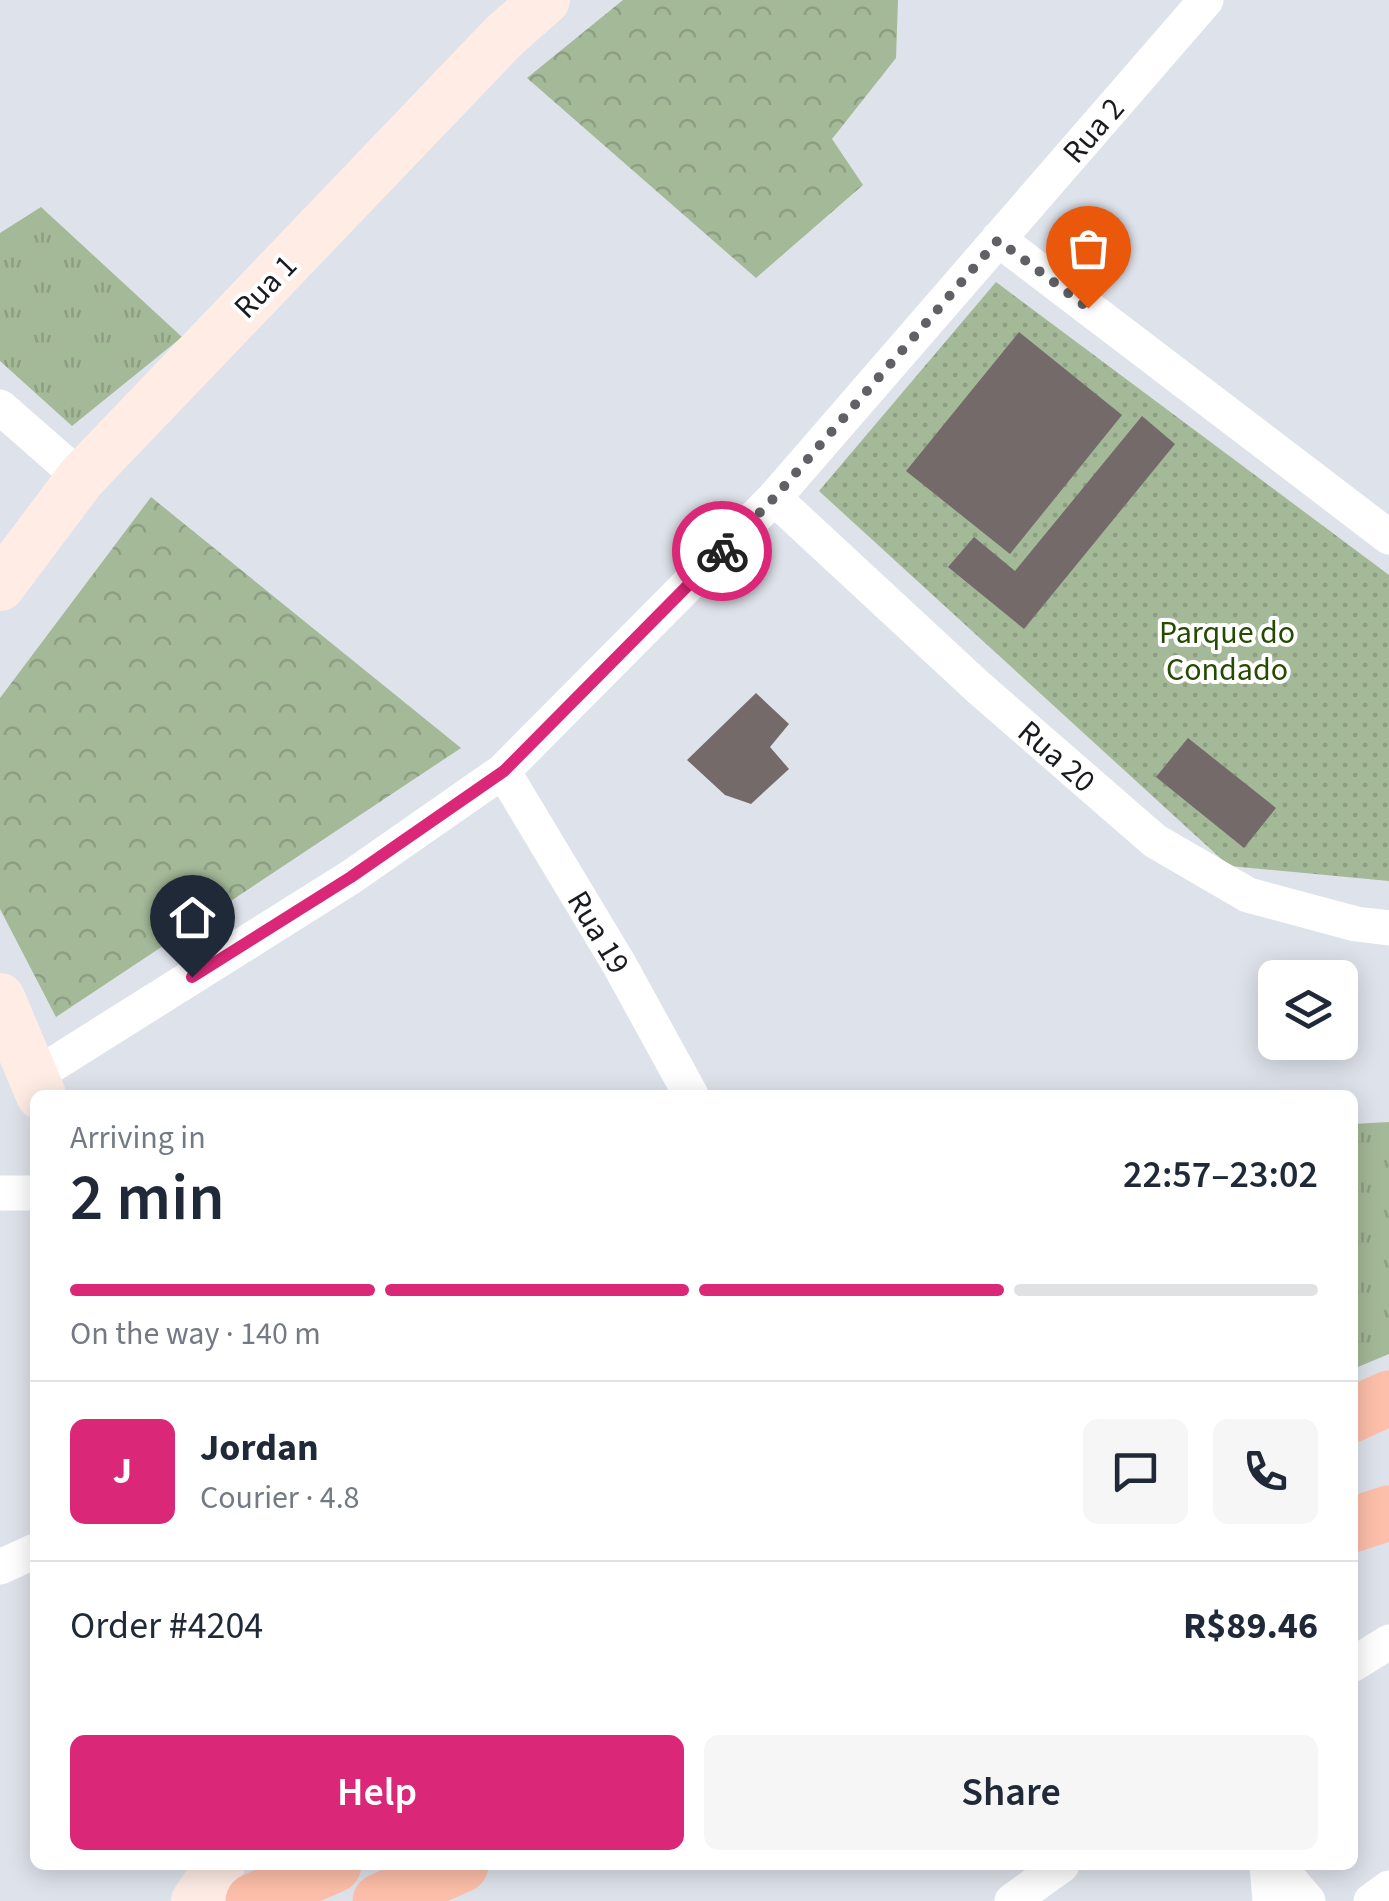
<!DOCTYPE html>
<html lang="en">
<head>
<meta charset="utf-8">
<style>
  :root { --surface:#fff; --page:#f6f6f7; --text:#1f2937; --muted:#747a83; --line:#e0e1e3; --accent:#db2777 }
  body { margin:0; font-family:"Source Sans 3",sans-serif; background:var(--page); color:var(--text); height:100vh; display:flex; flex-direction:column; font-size:38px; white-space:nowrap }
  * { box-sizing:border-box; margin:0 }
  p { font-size:32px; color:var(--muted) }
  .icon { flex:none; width:55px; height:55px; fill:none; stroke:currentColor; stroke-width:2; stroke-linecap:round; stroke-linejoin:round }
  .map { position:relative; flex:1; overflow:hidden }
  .panel { position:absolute; left:30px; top:1090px; width:1328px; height:780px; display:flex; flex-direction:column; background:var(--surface); border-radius:15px; box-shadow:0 5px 25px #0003 }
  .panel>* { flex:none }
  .fabs { position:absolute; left:1258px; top:960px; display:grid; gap:20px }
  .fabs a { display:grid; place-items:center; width:100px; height:100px; border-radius:15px; background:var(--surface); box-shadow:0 5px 25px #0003; font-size:50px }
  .pin { position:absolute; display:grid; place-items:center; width:85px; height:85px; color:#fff; margin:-102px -42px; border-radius:50% 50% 50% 0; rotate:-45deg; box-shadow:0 0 10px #0007 }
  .pin .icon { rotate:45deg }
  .courier { position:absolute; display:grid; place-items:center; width:100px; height:100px; margin:-50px; border:8px solid #db2777; border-radius:50%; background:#fff; color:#222; box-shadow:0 2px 12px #0007 }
  .head em { font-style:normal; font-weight:600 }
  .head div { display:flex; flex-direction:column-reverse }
  .head { display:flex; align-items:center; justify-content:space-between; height:170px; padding:0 40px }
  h1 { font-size:65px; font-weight:600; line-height:75px }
  .bar { display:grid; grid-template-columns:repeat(4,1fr); gap:15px 10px; align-content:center; height:120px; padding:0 40px }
  .bar i { height:12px; border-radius:8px; background:var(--line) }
  .bar .current { background:var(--accent) }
  .bar p { grid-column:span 4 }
  .line { display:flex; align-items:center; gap:25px; padding:0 40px; border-top:2px solid var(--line) }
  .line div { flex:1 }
  .round { display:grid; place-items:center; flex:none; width:105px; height:105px; border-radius:15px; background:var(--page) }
  .cta { display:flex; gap:20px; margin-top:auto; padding:20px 40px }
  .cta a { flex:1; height:115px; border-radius:15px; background:var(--accent); color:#fff; font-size:40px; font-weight:600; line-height:115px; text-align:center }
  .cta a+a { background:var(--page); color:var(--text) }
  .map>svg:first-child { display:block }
  .grass { fill:url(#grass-tufts) }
  .forest { fill:url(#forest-crowns) }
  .park { fill:url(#park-dots) }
  .building { fill:#746a6a }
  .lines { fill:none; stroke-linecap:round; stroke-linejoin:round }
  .street { stroke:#fff; stroke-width:35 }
  .secondary { stroke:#feece5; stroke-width:50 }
  .highway { stroke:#fdbfa9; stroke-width:55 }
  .done { stroke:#5f6165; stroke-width:10; stroke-dasharray:0 18 }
  .route { stroke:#db2777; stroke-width:12 }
  .labels { text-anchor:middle; stroke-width:8; stroke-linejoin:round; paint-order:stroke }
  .street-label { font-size:32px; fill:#1a1b1e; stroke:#fff }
  .park-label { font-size:32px; fill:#254b03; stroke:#fff }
</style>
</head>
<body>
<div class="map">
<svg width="1389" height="1901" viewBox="0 0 1389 1901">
  <defs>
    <pattern id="grass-tufts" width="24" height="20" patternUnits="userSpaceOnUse" patternTransform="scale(2.5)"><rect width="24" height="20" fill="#a4b998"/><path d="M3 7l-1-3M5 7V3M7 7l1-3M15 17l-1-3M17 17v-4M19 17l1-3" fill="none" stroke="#8d9e83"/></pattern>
    <pattern id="forest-crowns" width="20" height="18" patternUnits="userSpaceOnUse" patternTransform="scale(2.5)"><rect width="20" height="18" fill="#a4b998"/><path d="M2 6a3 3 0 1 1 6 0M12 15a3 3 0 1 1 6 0" fill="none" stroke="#8d9e83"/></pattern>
    <pattern id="park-dots" width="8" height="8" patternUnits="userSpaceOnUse" patternTransform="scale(2.5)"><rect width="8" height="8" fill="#a4b998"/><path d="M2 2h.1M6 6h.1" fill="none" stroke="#8d9e83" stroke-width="1.8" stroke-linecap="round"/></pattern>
  </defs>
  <rect width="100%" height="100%" fill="#dee2ea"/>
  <!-- grass -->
  <path class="grass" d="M41,207L182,337L72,426L0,361V233Z
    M1389,1122V1354L1353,1369V1124Z"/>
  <!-- forest -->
  <path class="forest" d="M623,0H898L896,58L832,139L863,185L756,278L527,78Z
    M151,497L461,748L56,1017L0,909V698Z"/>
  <!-- park -->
  <path class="park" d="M996,282L1389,575V881L1229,866L819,491Z"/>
  <!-- building -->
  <path class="building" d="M1019,332L1122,415L1010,554L906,471Z
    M1142,416L1175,444L1024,629L948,567L974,537L1015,571Z
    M756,693L789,724L770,747L789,769L751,804L725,795L687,760Z
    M1188,738L1276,808L1244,848L1156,777Z"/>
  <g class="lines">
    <!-- street -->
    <path class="street" d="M998,239L1389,537
      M0,407L81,478
      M774,498L979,688L1155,841L1248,895L1356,924L1389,928
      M503,771L619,964L691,1095
      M33,1077L351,877L503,771L774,498L1206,0
      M0,1193H35
      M0,1567L35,1551
      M1352,1665L1389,1642
      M1267,1865L1270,1901
      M1277,1865L1308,1901
      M1012,1901L1062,1865
      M1371,1901L1389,1888"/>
    <!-- secondary -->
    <path class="secondary" d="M0,586L81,478L504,36L545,0
      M0,998L41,1095
      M196,1901L220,1865"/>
    <!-- highway -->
    <path class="highway" d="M1352,1415L1389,1398
      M1352,1525L1389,1513
      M253,1901L334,1865
      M380,1901L461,1865"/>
  </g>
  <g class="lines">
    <!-- done -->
    <path class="done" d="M722,551L774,498L998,240L1088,308"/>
    <!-- route -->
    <path class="route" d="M192,977L351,877L504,771L722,551"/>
  </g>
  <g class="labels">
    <!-- street labels -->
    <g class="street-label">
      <text transform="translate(1093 130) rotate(-49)" y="11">Rua 2</text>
      <text transform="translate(265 286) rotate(-46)" y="11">Rua 1</text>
      <text transform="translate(1057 756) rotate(41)" y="11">Rua 20</text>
      <text transform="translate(599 932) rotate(59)" y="11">Rua 19</text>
    </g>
    <!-- park labels -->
    <g class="park-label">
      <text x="1227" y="643">Parque do<tspan x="1227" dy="37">Condado</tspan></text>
    </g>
  </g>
</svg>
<div class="fabs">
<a><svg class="icon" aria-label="layers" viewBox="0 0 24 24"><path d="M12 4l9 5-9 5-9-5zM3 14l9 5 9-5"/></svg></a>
</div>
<div class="pin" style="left:1088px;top:308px;background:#ea580c"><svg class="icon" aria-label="bag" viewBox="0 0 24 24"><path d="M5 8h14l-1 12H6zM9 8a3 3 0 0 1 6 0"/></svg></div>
<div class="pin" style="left:192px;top:977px;background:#1f2937"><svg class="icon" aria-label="home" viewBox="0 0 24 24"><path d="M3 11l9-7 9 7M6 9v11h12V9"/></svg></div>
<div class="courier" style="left:722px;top:551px"><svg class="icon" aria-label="bike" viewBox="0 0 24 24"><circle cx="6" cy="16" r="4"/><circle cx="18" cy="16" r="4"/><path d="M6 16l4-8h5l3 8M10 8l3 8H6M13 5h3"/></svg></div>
<section class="panel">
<div class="head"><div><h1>2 min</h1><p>Arriving in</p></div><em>22:57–23:02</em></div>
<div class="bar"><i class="current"></i><i class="current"></i><i class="current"></i><i></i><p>On the way · 140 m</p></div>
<div class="line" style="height:180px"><b class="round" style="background:var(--accent);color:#fff">J</b><div><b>Jordan</b><p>Courier · 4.8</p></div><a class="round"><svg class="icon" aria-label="chat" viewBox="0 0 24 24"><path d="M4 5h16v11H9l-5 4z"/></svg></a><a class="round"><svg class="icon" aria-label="phone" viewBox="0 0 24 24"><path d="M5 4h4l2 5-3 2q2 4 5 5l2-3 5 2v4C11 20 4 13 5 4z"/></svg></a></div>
<div class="line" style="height:130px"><div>Order #4204</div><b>R$89.46</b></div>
<div class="cta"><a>Help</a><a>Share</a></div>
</section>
</div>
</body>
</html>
